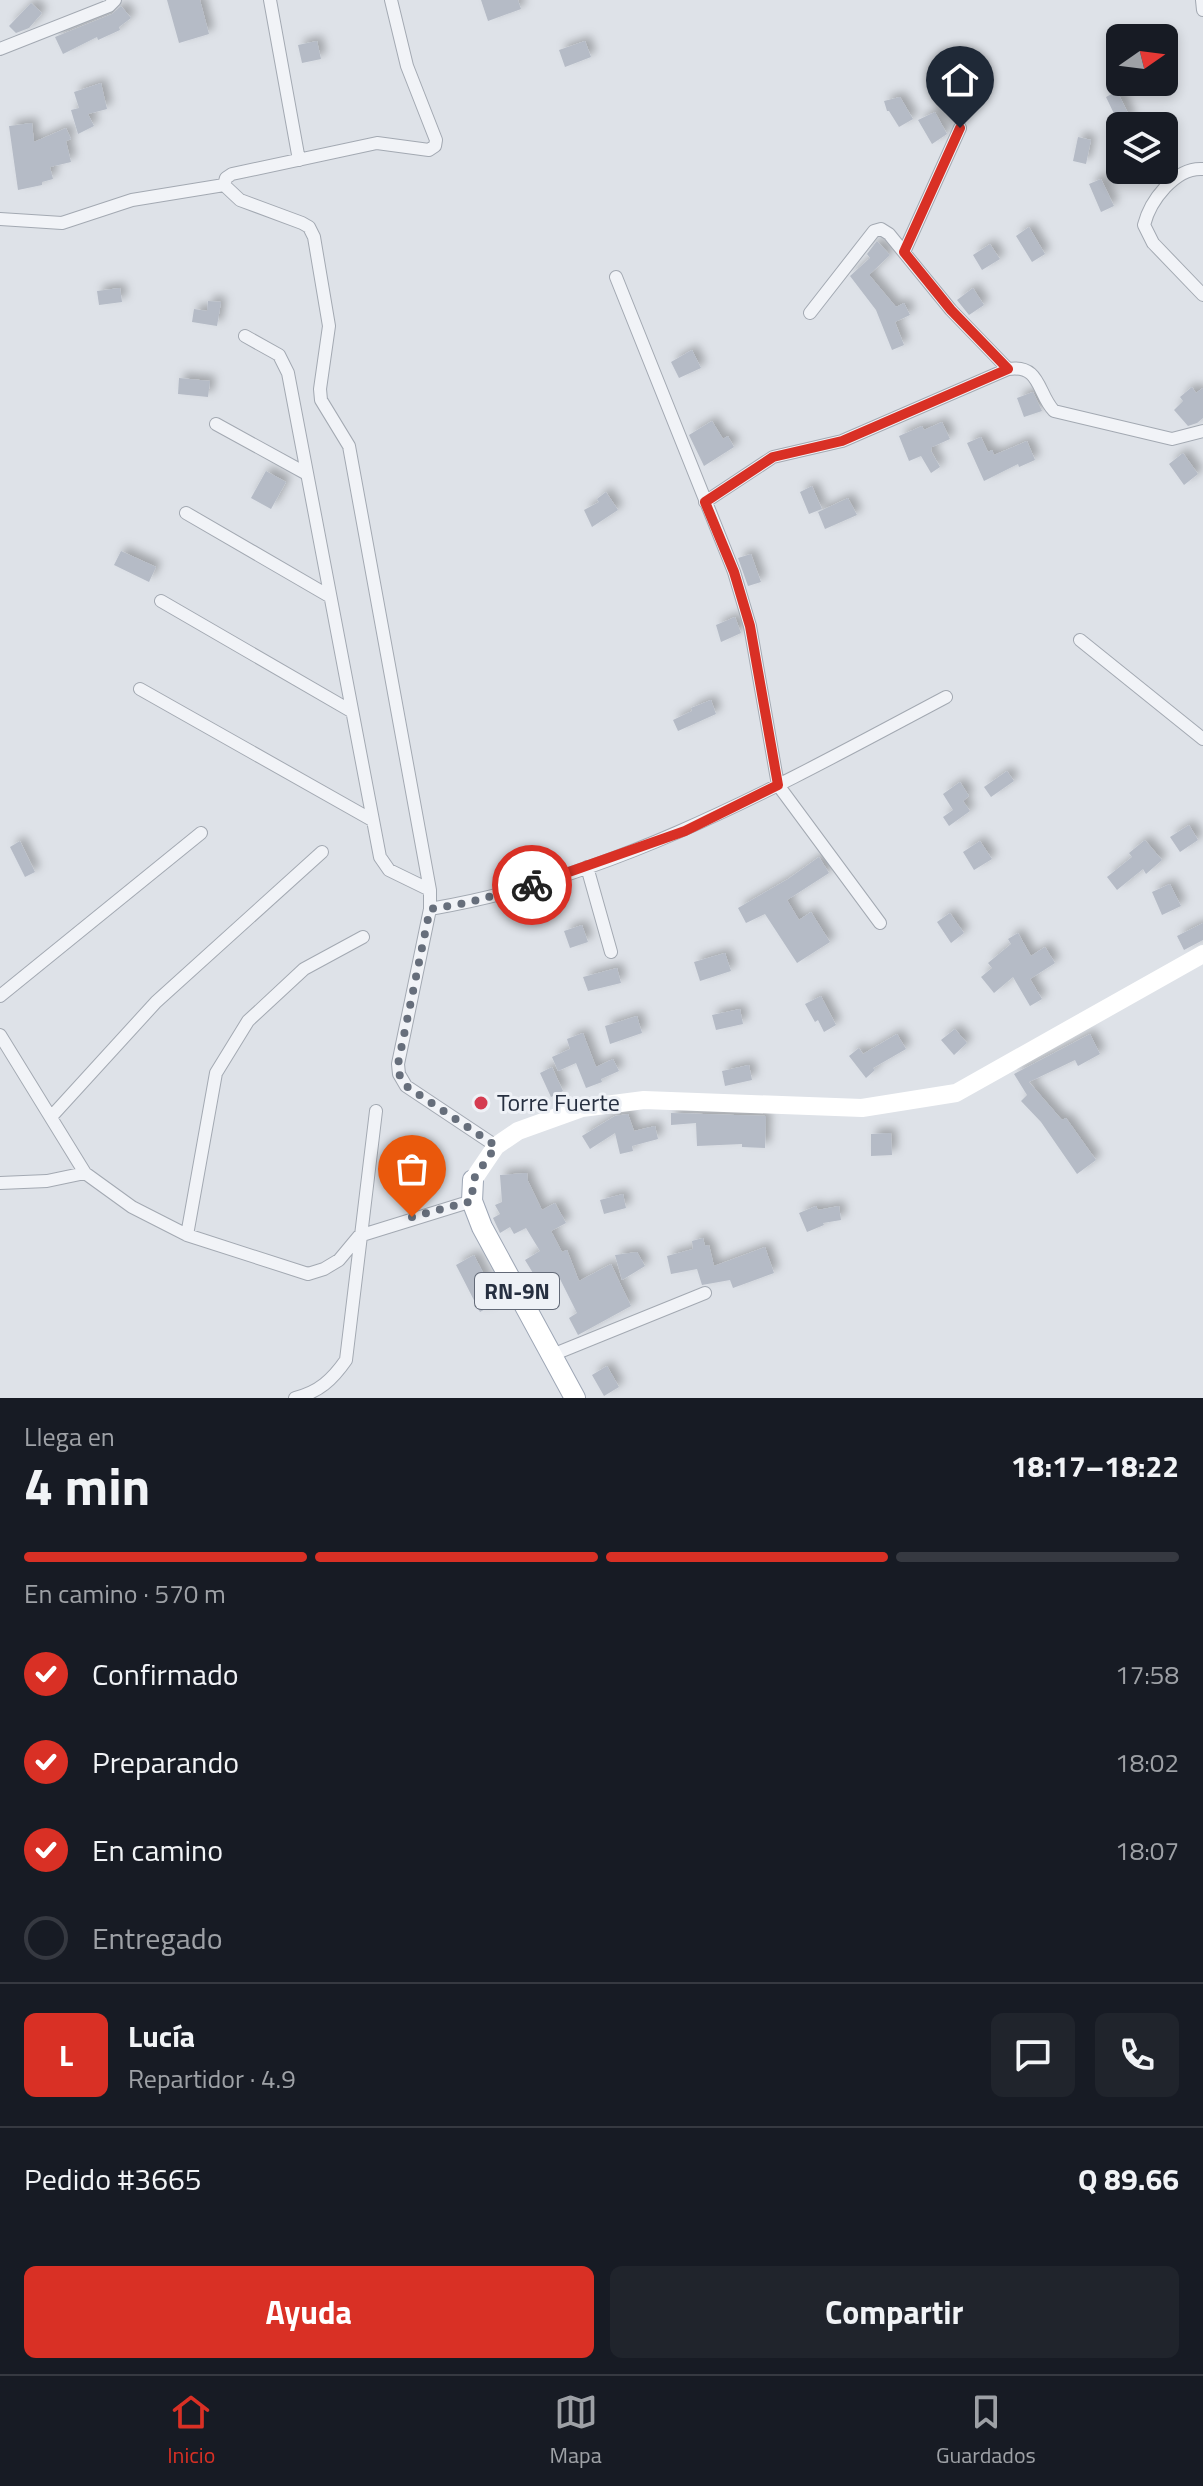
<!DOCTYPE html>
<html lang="es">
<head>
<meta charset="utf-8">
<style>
  :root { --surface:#171b24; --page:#20242c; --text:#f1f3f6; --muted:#9ea1a6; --line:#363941; --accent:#d93025 }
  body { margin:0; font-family:"Titillium Web",sans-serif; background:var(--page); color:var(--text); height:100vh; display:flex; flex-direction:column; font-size:30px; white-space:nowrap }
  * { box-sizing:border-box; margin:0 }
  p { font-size:26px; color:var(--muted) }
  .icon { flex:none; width:44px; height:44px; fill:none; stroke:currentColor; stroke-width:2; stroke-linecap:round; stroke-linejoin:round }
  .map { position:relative; height:1398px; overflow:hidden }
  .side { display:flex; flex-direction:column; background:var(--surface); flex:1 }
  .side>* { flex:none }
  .needle { width:52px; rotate:76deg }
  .tools { position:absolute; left:1106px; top:24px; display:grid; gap:16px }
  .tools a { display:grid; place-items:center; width:72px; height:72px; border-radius:12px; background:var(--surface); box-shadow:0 4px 12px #0003; font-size:40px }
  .pin { position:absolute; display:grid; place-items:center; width:68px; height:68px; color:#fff; margin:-82px -34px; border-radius:50% 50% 50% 0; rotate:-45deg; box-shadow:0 0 8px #0007 }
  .pin .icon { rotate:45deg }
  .courier { position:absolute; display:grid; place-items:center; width:80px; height:80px; margin:-40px; border:6px solid #d93025; border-radius:50%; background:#fff; color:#222; box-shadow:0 2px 10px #0007 }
  .overview em { font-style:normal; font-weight:700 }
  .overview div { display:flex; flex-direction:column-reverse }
  .overview { display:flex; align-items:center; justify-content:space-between; height:136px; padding:0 24px }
  h1 { font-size:52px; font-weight:700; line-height:60px }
  .bar { display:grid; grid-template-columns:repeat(4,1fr); gap:12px 8px; align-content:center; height:96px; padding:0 24px }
  .bar i { height:10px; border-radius:6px; background:var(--line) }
  .bar .on { background:var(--accent) }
  .bar p { grid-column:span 4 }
  .line { display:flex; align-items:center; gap:20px; padding:0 24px; border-top:2px solid var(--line) }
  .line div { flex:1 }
  .round { display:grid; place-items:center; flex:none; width:84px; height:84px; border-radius:12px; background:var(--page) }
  ol { padding:0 24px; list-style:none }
  li { display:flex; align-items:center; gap:24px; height:88px }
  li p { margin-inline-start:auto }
  li .icon { padding:8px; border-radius:50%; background:var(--accent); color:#fff; stroke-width:4 }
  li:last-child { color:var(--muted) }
  li i { width:44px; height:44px; border:4px solid var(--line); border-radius:50% }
  .action { display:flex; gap:16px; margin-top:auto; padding:16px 24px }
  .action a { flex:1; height:92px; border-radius:12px; background:var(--accent); color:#fff; font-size:32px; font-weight:700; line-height:92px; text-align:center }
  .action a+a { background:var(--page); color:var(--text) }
  .dock { display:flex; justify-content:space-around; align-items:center; height:112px; border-top:2px solid var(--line); background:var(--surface); font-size:22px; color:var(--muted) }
  .dock a { display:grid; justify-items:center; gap:4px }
  .dock .on { color:var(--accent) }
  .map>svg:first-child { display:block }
  .building { fill:#b5bbc6; filter:url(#shadow) }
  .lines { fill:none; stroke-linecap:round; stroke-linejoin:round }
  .street-casing { stroke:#a3a9b2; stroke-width:14 }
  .primary-casing { stroke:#9da6b5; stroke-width:22 }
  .street { stroke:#f1f3f7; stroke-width:12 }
  .secondary { stroke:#fff; stroke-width:18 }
  .primary { stroke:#fff; stroke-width:20 }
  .done { stroke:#666e7b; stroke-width:8; stroke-dasharray:0 14.4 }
  .route { stroke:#d93025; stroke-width:10 }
  .poi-dot { fill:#d53b50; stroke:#eef1f6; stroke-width:3 }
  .labels { text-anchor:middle; stroke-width:6; stroke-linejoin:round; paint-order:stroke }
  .shield { fill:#eef1f6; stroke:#626977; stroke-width:2 }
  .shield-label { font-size:22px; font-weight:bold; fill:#262f40 }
  .poi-label { font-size:24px; fill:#262f40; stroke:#eef1f6; text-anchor:start }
</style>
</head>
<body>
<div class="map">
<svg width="1203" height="1398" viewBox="0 0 1203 1398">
  <defs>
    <filter id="shadow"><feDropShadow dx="5.5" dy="-5.5" stdDeviation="4" flood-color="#0004"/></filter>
  </defs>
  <rect width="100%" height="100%" fill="#dee2e8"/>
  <!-- building -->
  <path class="building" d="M167,0H200L209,34L179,43Z
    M481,0H518L521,9L488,21Z
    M31,3L42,13L29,28L16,33L9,26Z
    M121,6L131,18L119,27L120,30L98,40L97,37L63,54L55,37L112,14Z
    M317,41L321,59L302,63L298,45Z
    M585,41L591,57L565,67L559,50Z
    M101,83L107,109L88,114L94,126L78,134L71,110L79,108L74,92Z
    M1117,91L1131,119L1119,124L1106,97Z
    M900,97L913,119L899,127L889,111H887L884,101Z
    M935,112L947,134L932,144L918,120Z
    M32,123L34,142L66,128L71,139L66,141L71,162L50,167L53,179L42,182V185L18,190L9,126Z
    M1078,137L1091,140L1086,164L1073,161Z
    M1101,179L1114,206L1101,212L1089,184Z
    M1029,227L1045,254L1032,262L1016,236Z
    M877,241L890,255L870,274V276L896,307L904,303L910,315L895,322L904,345L892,350L876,310L850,276L870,258L867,254Z
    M990,244L1000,259L982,270L973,255Z
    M120,288L122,302L99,305L97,291Z
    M973,288L984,305L969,315L957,300Z
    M208,301L221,302L217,326L192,322L194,309L207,311Z
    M692,350L701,368L679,378L671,362Z
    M179,378L210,381L208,397L178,394Z
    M1192,387L1196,393L1203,388V418L1197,423L1188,426L1174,410L1183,401L1180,397Z
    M1033,392L1042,411L1024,417L1017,398Z
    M712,421L723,439L728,436L734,447L704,466L689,435Z
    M942,422L950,439L932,447L931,451L940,467L931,473L921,456L909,461L899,436L922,426L924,430Z
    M981,437L988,452L992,450L994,455L1027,441L1035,460L1019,467L1018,464L984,481L967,443Z
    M1183,453L1198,474L1184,485L1169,464Z
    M266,471L286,482L271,509L251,498Z
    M812,486L822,509L809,514L800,492Z
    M606,492L618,510L592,527L584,510L599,502L597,499Z
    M848,498L857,515L825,529L818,512Z
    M121,551L156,567L149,582L114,565Z
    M751,554L761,582L748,586L738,558Z
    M735,617L741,633L721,642L716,625Z
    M711,700L716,714L678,731L673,720L692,711L691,708Z
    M1007,771L1014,781L991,797L984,787Z
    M960,782L969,796L963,801L970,811L949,826L943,817L953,810L943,794Z
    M1189,825L1198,840L1180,852L1170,837Z
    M1145,840L1162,860L1146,874L1143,869L1117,890L1107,877L1132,857L1129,853Z
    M20,841L35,872L25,877L10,847Z
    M980,841L992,859L974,870L963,852Z
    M819,857L829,873L787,900L799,920L811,912L830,942L797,963L765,914L746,923L738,908L788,879Z
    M1170,884L1181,906L1162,915L1152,892Z
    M950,913L964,933L951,943L937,922Z
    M1203,923V940L1184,950L1177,936Z
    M582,925L588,942L570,948L564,931Z
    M1018,933L1031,956L1045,947L1055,963L1030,979L1042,999L1030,1006L1013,977L994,993L981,977L992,968L988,963L1011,944L1008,939Z
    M725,953L731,971L700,981L694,962Z
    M617,968L621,983L588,991L583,977Z
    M821,996L836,1025L824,1032L818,1020L815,1022L805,1004Z
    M740,1009L743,1024L716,1030L712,1015Z
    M637,1016L642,1033L610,1044L605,1026Z
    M955,1029L967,1043L954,1055L941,1040Z
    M583,1033L596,1067L613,1059L619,1071L601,1079L602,1082L586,1088L576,1063L558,1071L552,1057L570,1049L567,1039Z
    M897,1034L906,1049L873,1068L875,1070L866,1078L849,1056L859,1048L863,1054Z
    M1090,1034L1100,1054L1078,1066L1075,1060L1029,1082L1062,1120L1066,1118L1096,1160L1077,1174L1041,1122L1021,1101L1027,1095L1014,1074Z
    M749,1065L752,1080L725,1086L722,1071Z
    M552,1067L563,1091L551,1097L540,1073Z
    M671,1113L766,1116L765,1148L742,1147V1144L697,1146L696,1123L671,1125Z
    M628,1114L634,1131L655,1126L658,1139L632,1146L633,1151L620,1154L615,1133L590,1149L582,1136L615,1116Z
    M891,1133L892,1155L871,1156V1134Z
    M527,1173L528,1181L542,1210L555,1203L566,1223L551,1231L562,1252L567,1250L579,1281L611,1264L631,1306L578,1335L569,1318L577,1313L559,1277L539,1283L525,1260L540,1251L526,1228L514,1234L510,1227L500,1233L493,1218L500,1214L495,1205L502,1202L500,1175Z
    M623,1194L626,1208L604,1214L600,1200Z
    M816,1206L818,1210L839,1206L841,1220L823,1223L824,1225L807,1232L799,1213Z
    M703,1238L705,1246L709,1245L714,1266L765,1247L774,1273L733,1288L730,1280L702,1285L697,1269L671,1274L667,1256L693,1249L692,1241Z
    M637,1252L645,1266L622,1280L615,1255Z
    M474,1255L498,1302L480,1312L456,1265Z
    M607,1366L619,1387L604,1396L592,1375Z"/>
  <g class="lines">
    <defs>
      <path id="street" d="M270,0L299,160
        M391,0L407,66L436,140L435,146L429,150L377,143L232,174L226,178L224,185L240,200L302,223L309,227L314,237L329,326L320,389L321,400L349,446L430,890V909L398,1064L399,1074L406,1086L496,1146
        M1202,0L1203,10
        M0,49L109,6L115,0
        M1203,169C1175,167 1150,201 1144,225L1153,243L1203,295
        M0,219L62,223L132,200L224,185
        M904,252L960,128
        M616,277L734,572L750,626L778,785L880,923
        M810,313L874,231L881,229L889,234L951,310L1008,369
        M245,336L279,355L288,373L380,857L389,870L430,890
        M216,424L307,474
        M705,502L773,457L842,441L1008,369C1041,364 1037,393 1054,411L1172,439L1203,431
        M186,513L329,596
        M161,601L351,711
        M1080,640L1203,739
        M140,689L372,820
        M587,867L611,952
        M430,909C616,878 782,784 946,697
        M0,996L201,833
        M0,1035L85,1173L132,1207L187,1235L308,1274L324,1269L339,1260L359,1236L472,1201
        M51,1117L156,1002L322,852
        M0,1183L47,1181L85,1173
        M187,1235L216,1073L248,1021L304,969L363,937
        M552,1355L705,1293
        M295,1398C319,1392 332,1380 346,1360L376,1111"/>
      <path id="primary" d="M473,1180L472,1201L482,1227L575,1398"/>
    </defs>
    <!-- street casing -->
    <use href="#street" class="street-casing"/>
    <!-- primary casing -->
    <use href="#primary" class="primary-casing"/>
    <!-- street -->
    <use href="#street" class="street"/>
    <!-- secondary -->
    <path class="secondary" d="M473,1180L496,1146L518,1131L582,1108L644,1100L862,1108L956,1093L1203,954"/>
    <!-- primary -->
    <use href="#primary" class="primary"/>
  </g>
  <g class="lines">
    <!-- done -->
    <path class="done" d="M412,1217L472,1201L473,1180L496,1146L406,1086L399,1074L398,1064L430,909L466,903L532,885"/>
    <!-- route -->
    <path class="route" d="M532,885L685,831L778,785L750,626L734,572L705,502L773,457L842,441L1008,369L951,310L904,252L960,128"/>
  </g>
  <!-- markers -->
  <circle class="poi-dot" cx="481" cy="1103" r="8"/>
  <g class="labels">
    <!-- shield labels -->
    <rect class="shield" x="475" y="1273" width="84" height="36" rx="6"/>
    <g class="shield-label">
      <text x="517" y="1299">RN-9N</text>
    </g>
    <!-- poi labels -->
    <g class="poi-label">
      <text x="497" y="1111">Torre Fuerte</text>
    </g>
  </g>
</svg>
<div class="tools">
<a><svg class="needle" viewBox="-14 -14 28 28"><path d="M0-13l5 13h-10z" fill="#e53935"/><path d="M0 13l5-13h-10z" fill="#9ea1a6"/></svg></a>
<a><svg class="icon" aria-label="layers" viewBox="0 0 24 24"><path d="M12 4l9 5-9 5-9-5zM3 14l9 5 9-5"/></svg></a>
</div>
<div class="pin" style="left:412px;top:1217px;background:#ea580c"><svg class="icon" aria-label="bag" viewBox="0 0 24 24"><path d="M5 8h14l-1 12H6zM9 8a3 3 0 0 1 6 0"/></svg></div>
<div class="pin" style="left:960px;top:128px;background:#1f2937"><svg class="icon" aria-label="home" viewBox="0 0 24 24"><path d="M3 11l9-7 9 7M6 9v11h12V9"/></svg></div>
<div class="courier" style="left:532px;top:885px"><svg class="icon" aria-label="bike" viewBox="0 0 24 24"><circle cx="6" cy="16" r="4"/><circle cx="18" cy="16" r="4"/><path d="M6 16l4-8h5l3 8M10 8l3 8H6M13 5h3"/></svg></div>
</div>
<section class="side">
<div class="overview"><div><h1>4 min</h1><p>Llega en</p></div><em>18:17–18:22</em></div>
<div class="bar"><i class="on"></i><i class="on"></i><i class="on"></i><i></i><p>En camino · 570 m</p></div>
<ol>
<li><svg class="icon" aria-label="check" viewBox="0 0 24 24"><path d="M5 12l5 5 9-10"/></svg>Confirmado<p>17:58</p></li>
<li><svg class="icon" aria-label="check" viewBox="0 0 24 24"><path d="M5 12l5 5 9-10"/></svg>Preparando<p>18:02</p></li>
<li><svg class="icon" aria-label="check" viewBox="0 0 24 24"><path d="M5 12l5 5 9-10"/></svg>En camino<p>18:07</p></li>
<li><i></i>Entregado</li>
</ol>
<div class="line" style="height:144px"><b class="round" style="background:var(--accent);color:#fff">L</b><div><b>Lucía</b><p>Repartidor · 4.9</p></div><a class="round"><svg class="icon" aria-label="chat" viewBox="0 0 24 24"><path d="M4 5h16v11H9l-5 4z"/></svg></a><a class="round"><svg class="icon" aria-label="phone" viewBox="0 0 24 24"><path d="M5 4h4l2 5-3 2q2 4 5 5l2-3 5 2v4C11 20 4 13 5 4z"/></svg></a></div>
<div class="line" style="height:104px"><div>Pedido #3665</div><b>Q 89.66</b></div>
<div class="action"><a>Ayuda</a><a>Compartir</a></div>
</section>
<nav class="dock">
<a class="on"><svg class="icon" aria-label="home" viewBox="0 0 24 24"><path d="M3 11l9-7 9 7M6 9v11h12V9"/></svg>Inicio</a>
<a><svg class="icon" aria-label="map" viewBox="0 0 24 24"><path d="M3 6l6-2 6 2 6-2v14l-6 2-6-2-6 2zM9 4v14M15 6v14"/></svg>Mapa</a>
<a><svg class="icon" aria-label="saved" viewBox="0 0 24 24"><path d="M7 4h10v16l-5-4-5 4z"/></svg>Guardados</a>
</nav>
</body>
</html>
